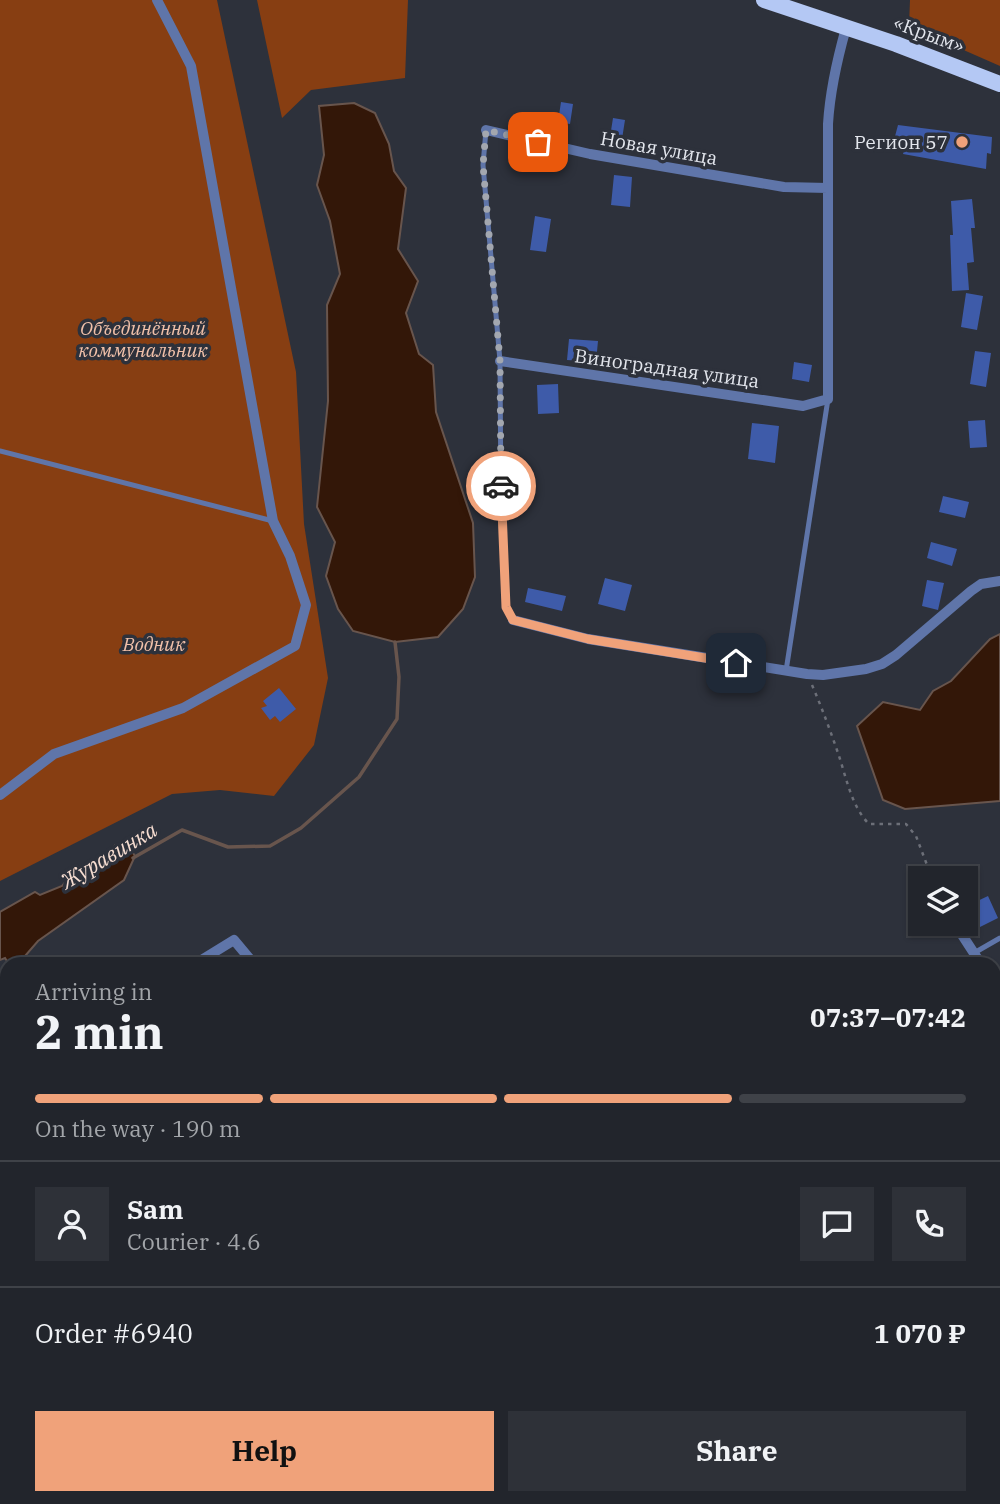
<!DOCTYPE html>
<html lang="en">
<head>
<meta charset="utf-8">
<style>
  :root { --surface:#22252c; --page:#2e3138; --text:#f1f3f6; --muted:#a2a5a9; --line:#3f4248; --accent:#f0a27a }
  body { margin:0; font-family:"IBM Plex Serif",serif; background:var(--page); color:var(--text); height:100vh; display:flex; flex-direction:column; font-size:26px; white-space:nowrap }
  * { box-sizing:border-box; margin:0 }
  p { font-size:23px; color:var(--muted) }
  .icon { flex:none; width:38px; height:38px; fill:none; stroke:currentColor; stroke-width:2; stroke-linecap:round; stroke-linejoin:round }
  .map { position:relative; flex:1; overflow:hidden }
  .sheet { position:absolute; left:0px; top:957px; width:1001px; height:548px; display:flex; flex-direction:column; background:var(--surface); border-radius:21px 21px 0 0; box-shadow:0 2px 5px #0004,0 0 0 2px var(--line) }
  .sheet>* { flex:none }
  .tools { position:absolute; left:908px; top:866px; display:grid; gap:14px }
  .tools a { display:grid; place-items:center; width:70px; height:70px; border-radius:0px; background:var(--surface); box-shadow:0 2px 5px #0004,0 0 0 2px var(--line); font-size:35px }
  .pin { position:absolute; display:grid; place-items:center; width:60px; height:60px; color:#fff; margin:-30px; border-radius:14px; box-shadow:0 4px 10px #0006 }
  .courier { position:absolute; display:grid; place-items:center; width:70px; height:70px; margin:-35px; border:5px solid #f0a27a; border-radius:50%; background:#fff; color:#222; box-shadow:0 2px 9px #0007 }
  .overview em { font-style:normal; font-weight:700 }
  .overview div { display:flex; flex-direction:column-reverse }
  .overview { display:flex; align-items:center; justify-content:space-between; height:119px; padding:0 35px }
  h1 { font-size:46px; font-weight:700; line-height:52px }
  .bar { display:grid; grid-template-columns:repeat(4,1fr); gap:10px 7px; align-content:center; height:84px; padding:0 35px }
  .bar i { height:9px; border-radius:5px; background:var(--line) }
  .bar .active { background:var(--accent) }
  .bar p { grid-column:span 4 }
  .line { display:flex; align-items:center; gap:18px; padding:0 35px; border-top:2px solid var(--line) }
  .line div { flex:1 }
  .round { display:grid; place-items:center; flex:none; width:74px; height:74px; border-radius:0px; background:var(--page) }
  .action { display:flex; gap:14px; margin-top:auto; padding:14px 35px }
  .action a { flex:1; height:80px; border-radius:0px; background:var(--accent); color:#111; font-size:28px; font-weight:700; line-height:80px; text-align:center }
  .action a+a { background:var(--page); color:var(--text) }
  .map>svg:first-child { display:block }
  .green { fill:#873e12 }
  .water { fill:#331708; stroke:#68554d; stroke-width:2 }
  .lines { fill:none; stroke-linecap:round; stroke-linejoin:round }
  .stream { stroke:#68554d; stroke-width:3.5 }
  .building { fill:#3e5ba9 }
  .path { stroke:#6c6f78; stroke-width:2.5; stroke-dasharray:3.5 5; stroke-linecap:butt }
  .service { stroke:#5f75a9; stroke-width:5 }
  .minor { stroke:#5f75a9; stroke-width:10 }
  .trunk { stroke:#b4c8f4; stroke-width:16 }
  .done { stroke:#a3a7af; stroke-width:7; stroke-dasharray:0 12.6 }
  .route { stroke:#f0a27a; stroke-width:9 }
  .poi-dot { fill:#f0a27a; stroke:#2d313b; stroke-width:2.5 }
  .labels { text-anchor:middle; stroke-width:7; stroke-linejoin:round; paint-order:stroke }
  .street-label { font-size:19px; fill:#e3e6ed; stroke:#2d313b }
  .poi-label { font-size:19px; fill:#e3e6ed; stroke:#2d313b; text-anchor:end }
  .park-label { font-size:19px; font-style:italic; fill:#f0c0a9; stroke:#2d313b }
  .water-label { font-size:21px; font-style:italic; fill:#f6ddd1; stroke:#2d313b }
</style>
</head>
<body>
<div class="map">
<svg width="1000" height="1504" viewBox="0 0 1000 1504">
  <rect width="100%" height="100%" fill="#2d313b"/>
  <!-- green -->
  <path class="green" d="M0,0H217L296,372L304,524L328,678L314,745L274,796L220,790L172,794L0,881Z
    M257,0H408L405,78L311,90L282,118Z
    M910,0H1000V66L909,26Z"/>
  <!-- water -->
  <path class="water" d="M354,103L375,113L389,144L394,171L406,188L398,249L418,281L406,313L419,354L433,365L436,412L473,523L475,577L463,609L438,637L395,642L353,631L338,609L326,576L335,542L317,507L328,401L327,305L340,274L330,221L317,185L324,155L319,106Z
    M1000,634V801L905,809L883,800L857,726L883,702L920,710L933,691L951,681L990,639Z
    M127,844L135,856L124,880L38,941L19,963L9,964L5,958L0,960V912L35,892L40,895L62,886L69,877L88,883L96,865L108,856L115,845Z"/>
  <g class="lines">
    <!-- stream -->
    <path class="stream" d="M133,858L182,830L228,847L270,846L301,828L359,777L397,719L399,677L395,642"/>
  </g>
  <!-- building -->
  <path class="building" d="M561,102L573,104L570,124L558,122Z
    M613,118L625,120L622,139L610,137Z
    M898,125L992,137L991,154L987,153L986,169L903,154L906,143L894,140Z
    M614,175L632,177L630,207L611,205Z
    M972,199L975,228H971L974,262L967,263L969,290L952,291L950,235H953L951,201Z
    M535,216L551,219L546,252L530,250Z
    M966,293L983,296L977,330L961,327Z
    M569,339L598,341L596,362L567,360Z
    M975,351L991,353L986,387L970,384Z
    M794,362L812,365L809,382L792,379Z
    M558,384L559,413L538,414L537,385Z
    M985,420L987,447L970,448L968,421Z
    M752,423L779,426L775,463L748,459Z
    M943,496L969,502L965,518L939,512Z
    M931,542L957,549L952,566L927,558Z
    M605,578L632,585L625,611L598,604Z
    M927,580L944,583L938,610L922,606Z
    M528,588L566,596L562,611L525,602Z
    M279,688L296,709L280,722L275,716L270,720L261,708L267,706L263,701Z
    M988,896L998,918L980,927L969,905Z"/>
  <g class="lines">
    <!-- path -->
    <path class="path" d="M812,685C822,708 830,730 838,753C846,776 851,806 869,824H906L916,836L932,878"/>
    <!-- service -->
    <path class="service" d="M486,130L483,165L500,361L501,505L506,607L513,620
      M0,451L273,521
      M786,671L828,399
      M974,953L1000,938
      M245,1504V1498"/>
    <!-- minor -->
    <path class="minor" d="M486,130L590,154L784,187L828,188
      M500,361L803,406L828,399V124C830,90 837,60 846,28
      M513,620L588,639L807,674L823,675L866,669L882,664L896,655L971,591L981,584L1000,581
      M0,795L54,754L183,708L295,646L306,605L290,556L273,521L191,66L157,0
      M955,924L981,964
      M195,964L234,940L254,964
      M994,985L1000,994
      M994,1466L1000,1464
      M841,1498L846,1504
      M870,1504L890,1498"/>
    <!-- trunk -->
    <path class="trunk" d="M764,0L896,44L1000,84"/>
  </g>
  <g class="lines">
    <!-- done -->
    <path class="done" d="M501,486L500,361L483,165L486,130L538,142"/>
    <!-- route -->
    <path class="route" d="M501,486L506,607L513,620L588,639L736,663"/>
  </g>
  <!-- markers -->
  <circle class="poi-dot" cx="962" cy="142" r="7"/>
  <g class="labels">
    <!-- street labels -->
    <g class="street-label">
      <text transform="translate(929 34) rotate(20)" y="7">«Крым»</text>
      <text transform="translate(659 148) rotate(10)" y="7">Новая улица</text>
      <text transform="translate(667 368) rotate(8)" y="7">Виноградная улица</text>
    </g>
    <!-- poi labels -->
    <g class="poi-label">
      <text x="948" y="149">Регион 57</text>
    </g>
    <!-- park labels -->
    <g class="park-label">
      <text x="143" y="335">Объединённый<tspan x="143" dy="22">коммунальник</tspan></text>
      <text x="154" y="651">Водник</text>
    </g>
    <!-- water labels -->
    <g class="water-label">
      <text transform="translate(109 856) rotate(-31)" y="7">Журавинка</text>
    </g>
  </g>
</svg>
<div class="tools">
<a><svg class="icon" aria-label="layers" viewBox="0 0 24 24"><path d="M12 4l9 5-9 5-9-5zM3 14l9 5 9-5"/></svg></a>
</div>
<div class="pin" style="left:538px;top:142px;background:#ea580c"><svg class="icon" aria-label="bag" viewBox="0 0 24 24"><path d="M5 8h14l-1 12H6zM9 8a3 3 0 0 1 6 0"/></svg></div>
<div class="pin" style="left:736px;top:663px;background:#1f2937"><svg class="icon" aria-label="home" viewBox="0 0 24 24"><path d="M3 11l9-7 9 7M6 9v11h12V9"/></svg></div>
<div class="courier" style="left:501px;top:486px"><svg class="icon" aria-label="car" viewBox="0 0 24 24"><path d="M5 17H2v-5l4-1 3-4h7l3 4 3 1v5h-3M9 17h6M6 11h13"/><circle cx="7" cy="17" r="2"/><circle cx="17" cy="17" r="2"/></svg></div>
<section class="sheet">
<div class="overview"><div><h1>2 min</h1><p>Arriving in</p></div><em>07:37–07:42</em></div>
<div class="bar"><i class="active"></i><i class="active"></i><i class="active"></i><i></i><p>On the way · 190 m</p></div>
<div class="line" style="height:126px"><a class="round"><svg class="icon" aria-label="person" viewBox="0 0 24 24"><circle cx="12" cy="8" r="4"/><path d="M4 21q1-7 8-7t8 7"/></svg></a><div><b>Sam</b><p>Courier · 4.6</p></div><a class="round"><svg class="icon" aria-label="chat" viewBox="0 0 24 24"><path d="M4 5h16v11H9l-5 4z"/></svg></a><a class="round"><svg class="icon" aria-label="phone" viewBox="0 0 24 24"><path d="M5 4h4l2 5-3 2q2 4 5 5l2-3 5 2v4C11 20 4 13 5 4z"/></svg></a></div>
<div class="line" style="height:91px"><div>Order #6940</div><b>1 070 ₽</b></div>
<div class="action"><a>Help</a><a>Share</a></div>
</section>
</div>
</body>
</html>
